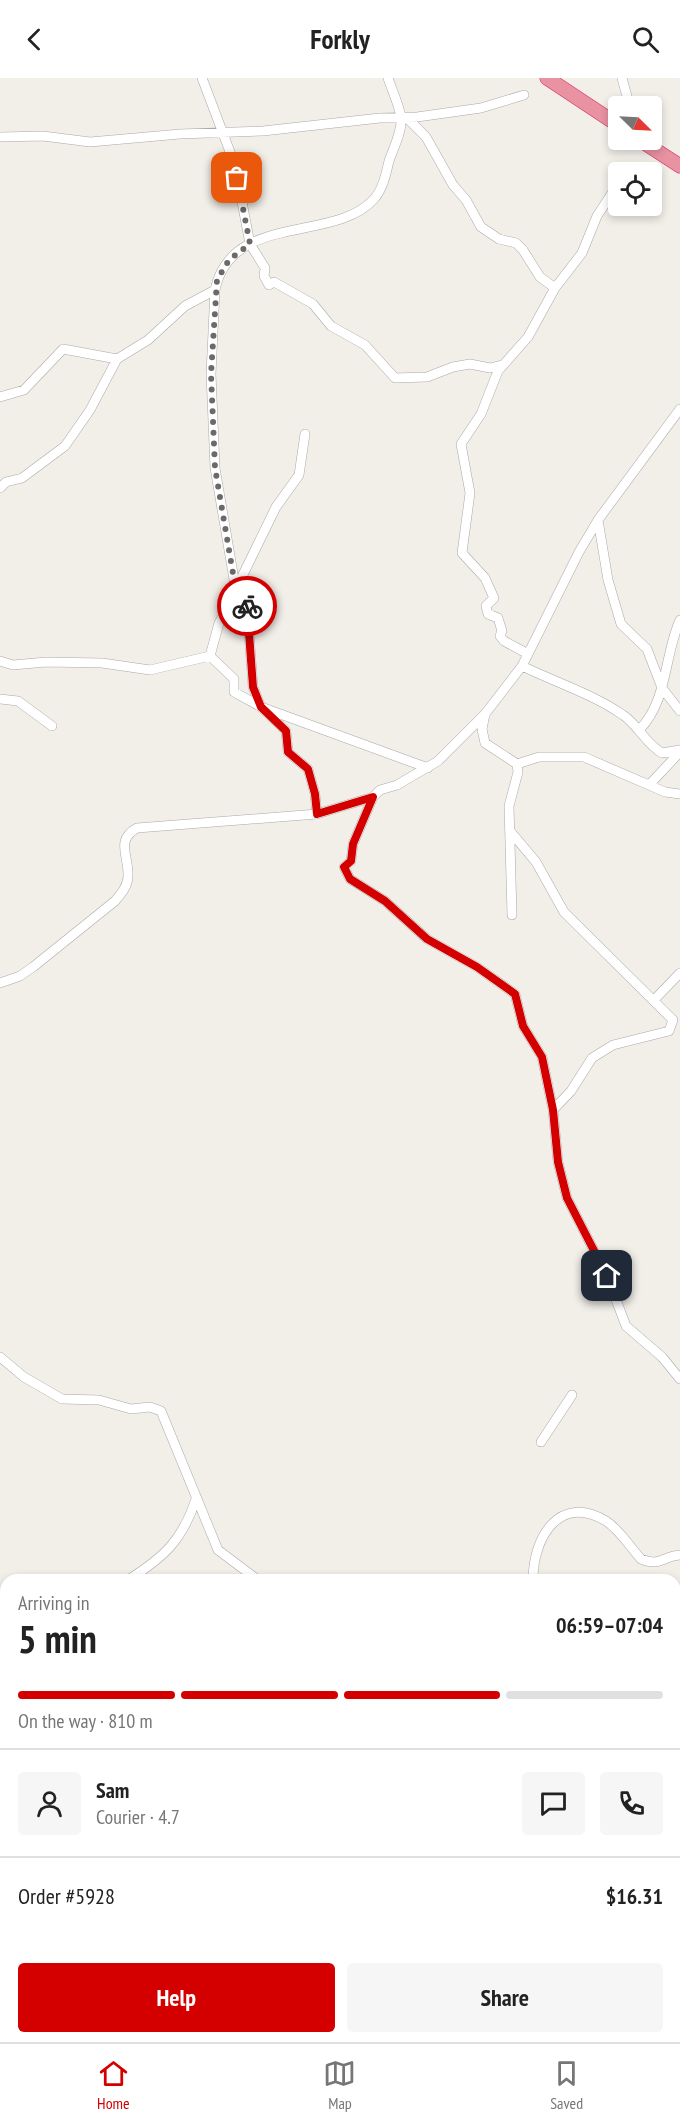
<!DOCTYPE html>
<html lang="en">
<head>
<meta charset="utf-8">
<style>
  :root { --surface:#fff; --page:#f6f6f6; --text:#222; --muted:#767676; --line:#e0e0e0; --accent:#d40000 }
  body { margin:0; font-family:"PT Sans Narrow",sans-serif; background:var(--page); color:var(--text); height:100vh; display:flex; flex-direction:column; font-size:22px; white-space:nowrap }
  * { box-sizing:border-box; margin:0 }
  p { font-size:20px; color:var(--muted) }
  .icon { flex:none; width:33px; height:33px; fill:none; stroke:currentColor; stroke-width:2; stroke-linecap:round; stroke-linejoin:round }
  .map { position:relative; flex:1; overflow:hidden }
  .side { position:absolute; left:0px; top:1496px; width:681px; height:470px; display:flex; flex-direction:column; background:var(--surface); border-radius:18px 18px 0 0; box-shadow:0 3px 9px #0003 }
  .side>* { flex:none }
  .needle { width:39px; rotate:114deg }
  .tools { position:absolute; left:608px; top:18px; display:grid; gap:12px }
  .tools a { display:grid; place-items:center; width:54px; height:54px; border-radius:6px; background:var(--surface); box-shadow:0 3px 9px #0003; font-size:30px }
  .pin { position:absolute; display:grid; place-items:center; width:51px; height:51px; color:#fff; margin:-26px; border-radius:12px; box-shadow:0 3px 9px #0006 }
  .courier { position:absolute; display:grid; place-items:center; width:60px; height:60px; margin:-30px; border:4px solid #d40000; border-radius:50%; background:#fff; color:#222; box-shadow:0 2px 8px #0007 }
  .head em { font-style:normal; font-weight:600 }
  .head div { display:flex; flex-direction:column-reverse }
  .head { display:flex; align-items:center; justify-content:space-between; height:102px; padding:0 18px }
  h1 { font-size:39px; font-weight:600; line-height:45px }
  .bar { display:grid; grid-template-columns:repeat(4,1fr); gap:9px 6px; align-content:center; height:72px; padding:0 18px }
  .bar i { height:8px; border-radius:4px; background:var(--line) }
  .bar .selected { background:var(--accent) }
  .bar p { grid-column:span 4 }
  .line { display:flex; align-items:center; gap:15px; padding:0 18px; border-top:2px solid var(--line) }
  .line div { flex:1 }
  .round { display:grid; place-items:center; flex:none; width:63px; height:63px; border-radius:6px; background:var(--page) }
  .cta { display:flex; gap:12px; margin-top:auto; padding:12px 18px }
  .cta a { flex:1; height:69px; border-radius:6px; background:var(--accent); color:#fff; font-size:24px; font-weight:600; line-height:69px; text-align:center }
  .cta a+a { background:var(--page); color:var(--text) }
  header { display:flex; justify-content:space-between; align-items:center; height:78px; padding:0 18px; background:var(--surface); font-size:27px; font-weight:600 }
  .menu { display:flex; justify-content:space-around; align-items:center; height:84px; border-top:2px solid var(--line); background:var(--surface); font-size:16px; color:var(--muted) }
  .menu a { display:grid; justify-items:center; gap:3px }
  .menu .selected { color:var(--accent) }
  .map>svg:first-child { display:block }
  .residential { fill:#e0dfdf }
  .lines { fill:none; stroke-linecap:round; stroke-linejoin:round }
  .stream { stroke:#aad3df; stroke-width:2 }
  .minor-casing { stroke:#a9a9a9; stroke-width:10 }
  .highway-casing { stroke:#dc2a67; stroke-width:15 }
  .minor { stroke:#fff; stroke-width:9 }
  .highway { stroke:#e892a2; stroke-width:14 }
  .done { stroke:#6b6a68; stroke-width:6; stroke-dasharray:0 10.8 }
  .route { stroke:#d40000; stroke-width:8 }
</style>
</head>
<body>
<header><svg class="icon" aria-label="back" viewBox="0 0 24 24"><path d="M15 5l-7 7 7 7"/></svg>Forkly<svg class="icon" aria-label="search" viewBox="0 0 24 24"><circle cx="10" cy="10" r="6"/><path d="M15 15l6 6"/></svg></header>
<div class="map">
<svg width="680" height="1964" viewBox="0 0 680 1964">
  <rect width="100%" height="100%" fill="#f2efe9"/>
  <!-- residential -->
  <path class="residential" d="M680,1797V1964H578L581,1959H675V1806Z"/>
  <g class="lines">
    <!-- stream -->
    <path class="stream" d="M675,1710L680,1707"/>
    <defs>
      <path id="minor" d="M202,0L235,87L250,166L265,190L264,198L269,207L274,204L313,226L331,248L365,267L395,300L427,299L453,289L470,286L490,290L502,287
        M622,0L628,22L624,28
        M407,40L426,59L453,107L466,122L481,149L499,161L516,165L523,172L540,199L555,210
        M0,59L43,58L90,64L180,56L263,53L380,40L417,39L481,30L524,17
        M629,94L634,91
        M0,319L24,312L63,271L117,281L148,262L185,228L215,212
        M0,410L6,404L22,400L65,368L90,332L117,281
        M598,442L608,502L621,546L647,571L662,610L680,633
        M236,511L276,429L299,397L305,356
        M528,576L504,563L500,558L502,553L498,540L488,536L486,528L494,520L485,500L462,475L470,415L461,366L481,336L498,293L528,259L555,210L582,175L597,138L618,106
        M210,578L219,545L226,533L247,527
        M0,583L13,587L46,584L102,585L150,592L210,578L234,601V614L261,629L428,690
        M522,588C555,604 593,616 623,637C638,647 646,666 662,675L680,672
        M0,621L18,623L52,648
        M485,636L482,651L485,665L517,686L518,694L509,728L512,837
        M640,651C668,622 664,577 680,542
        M517,686L539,679H584L665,714L680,716
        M649,707L680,674
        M373,719L353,766L351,783L344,789L350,801L385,823L427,861L477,889L515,916L523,948L542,979L553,1032L558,1084L567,1120L607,1198L626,1248L662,1279L680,1301
        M317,736L315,716L308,691L288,674L286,653L261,629L253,609L247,527L236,513L215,390L211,296L215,212C231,134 335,165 374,121C383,111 386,96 389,83C393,71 403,52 401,39C399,27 392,12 388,0
        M510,753L536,784L564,834L673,942L669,953L613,967L592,980L571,1013L553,1032
        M0,905L20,898L33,889L115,823C121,816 128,808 128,798C129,778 115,762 137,750L317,736L373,719L380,712L397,707L438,683L485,636L522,588L579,474L598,442L680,331
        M654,922L680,895
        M0,1279L24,1299L62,1321L99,1322L131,1331L150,1329L161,1333L218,1472L258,1502
        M541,1364L572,1317
        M128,1502C164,1479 182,1463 196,1421
        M533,1502C533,1460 559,1415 606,1443C620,1452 630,1469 641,1481C661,1489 663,1478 680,1477
        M0,1630L6,1625
        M675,1789H680
        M0,1803L6,1806
        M675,1848L680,1833
        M0,1885L6,1886
        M73,1959L74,1964
        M145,1959L146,1964
        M312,1964L327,1959
        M459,1964L461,1959
        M628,1964L630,1959"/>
      <path id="highway" d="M547,0L618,47
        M640,62L680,88"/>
    </defs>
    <!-- minor casing -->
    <use href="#minor" class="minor-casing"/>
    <!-- highway casing -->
    <use href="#highway" class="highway-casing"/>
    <!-- minor -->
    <use href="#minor" class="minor"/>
    <!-- highway -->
    <use href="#highway" class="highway"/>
  </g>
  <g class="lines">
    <!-- done -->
    <path class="done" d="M237,100L250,166L229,182L217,202L211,296L215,390L236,513L247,528"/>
    <!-- route -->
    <path class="route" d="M247,528L253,609L261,629L286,653L288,674L308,691L315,716L317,736L373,719L353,766L351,783L344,789L350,801L385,823L427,861L477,889L515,916L523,948L542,979L553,1032L558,1084L567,1120L607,1198"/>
  </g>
</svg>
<div class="tools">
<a><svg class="needle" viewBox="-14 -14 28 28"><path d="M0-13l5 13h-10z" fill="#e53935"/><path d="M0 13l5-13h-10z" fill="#767676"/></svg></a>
<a><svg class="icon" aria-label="locate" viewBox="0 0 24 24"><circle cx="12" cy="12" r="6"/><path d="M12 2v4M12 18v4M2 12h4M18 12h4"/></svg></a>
</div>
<div class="pin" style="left:237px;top:100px;background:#ea580c"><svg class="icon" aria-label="bag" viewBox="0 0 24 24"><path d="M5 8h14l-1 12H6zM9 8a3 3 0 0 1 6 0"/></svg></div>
<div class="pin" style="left:607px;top:1198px;background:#1f2937"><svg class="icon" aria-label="home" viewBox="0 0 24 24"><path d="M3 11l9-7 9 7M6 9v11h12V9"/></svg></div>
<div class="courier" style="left:247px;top:528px"><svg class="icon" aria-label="bike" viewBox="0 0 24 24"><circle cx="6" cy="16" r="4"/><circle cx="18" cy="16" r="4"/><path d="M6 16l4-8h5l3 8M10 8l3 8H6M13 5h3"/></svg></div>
<section class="side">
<div class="head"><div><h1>5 min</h1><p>Arriving in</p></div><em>06:59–07:04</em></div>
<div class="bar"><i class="selected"></i><i class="selected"></i><i class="selected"></i><i></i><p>On the way · 810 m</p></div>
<div class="line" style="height:108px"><a class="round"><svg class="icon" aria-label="person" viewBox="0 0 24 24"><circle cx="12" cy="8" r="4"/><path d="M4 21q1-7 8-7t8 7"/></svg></a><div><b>Sam</b><p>Courier · 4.7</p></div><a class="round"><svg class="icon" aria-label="chat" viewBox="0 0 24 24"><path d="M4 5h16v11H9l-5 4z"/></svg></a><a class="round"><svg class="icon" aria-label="phone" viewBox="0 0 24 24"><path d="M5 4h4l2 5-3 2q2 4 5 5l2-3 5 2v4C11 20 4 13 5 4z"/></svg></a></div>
<div class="line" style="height:78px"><div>Order #5928</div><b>$16.31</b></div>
<div class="cta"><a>Help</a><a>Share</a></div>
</section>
</div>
<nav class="menu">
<a class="selected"><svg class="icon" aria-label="home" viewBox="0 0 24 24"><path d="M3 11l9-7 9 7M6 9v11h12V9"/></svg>Home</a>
<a><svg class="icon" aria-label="map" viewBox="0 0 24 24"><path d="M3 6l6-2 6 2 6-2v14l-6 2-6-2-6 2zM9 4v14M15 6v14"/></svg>Map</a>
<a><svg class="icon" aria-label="saved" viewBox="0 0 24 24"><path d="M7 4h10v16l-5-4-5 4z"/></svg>Saved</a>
</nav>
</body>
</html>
